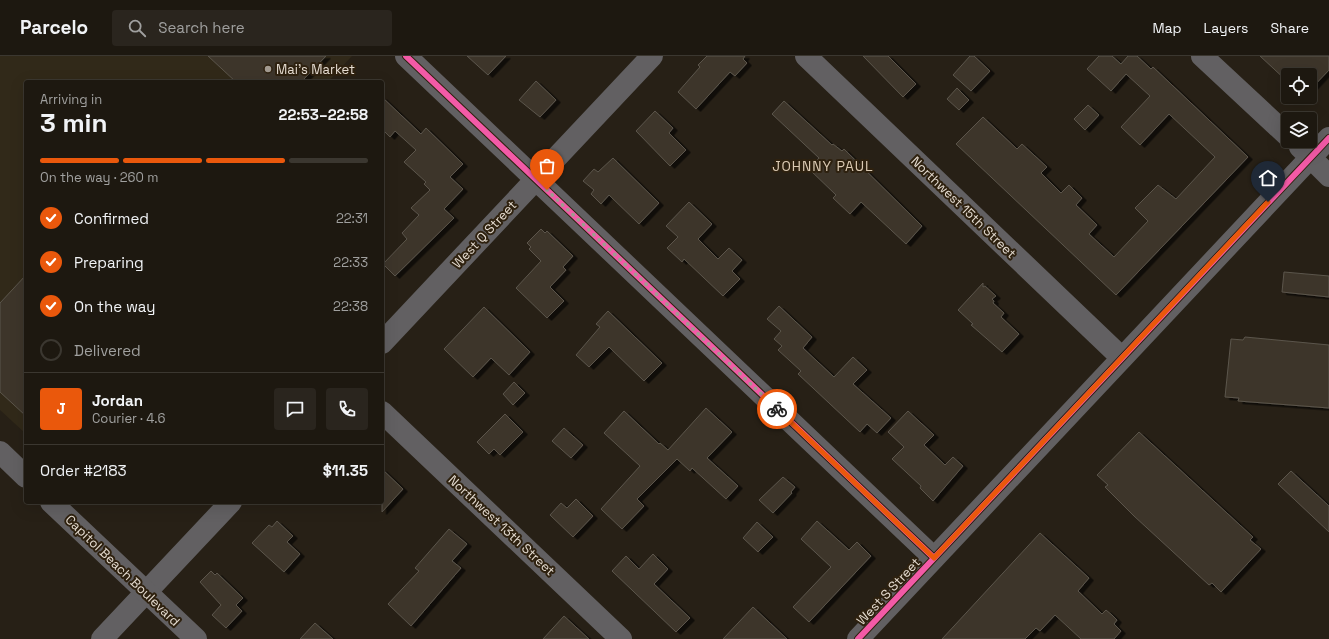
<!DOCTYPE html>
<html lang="en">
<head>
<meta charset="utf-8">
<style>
  :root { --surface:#1d1810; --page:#2a251e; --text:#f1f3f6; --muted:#a0a09f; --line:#3b3730; --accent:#ea580c }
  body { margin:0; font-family:"Space Grotesk",sans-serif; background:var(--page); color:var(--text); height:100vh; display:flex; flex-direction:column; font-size:15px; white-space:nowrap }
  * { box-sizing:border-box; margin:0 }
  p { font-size:13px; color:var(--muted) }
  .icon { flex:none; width:22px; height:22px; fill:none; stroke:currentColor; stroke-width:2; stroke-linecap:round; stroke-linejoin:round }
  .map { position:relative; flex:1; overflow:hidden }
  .details { position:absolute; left:24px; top:24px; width:360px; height:424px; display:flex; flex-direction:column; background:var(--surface); border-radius:4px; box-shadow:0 4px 16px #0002,0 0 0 1px var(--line) }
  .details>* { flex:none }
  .buttons { position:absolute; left:1281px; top:12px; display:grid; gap:8px }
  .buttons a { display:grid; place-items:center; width:36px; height:36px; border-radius:4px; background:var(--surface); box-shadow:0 4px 16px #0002,0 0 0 1px var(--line); font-size:20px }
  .pin { position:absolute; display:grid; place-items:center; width:34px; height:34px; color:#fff; margin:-41px -17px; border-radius:50% 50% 50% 0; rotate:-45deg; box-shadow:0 0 4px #0007 }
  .pin .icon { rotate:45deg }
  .courier { position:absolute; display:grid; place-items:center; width:40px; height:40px; margin:-20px; border:3px solid #ea580c; border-radius:50%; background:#fff; color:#222; box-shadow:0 1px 5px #0007 }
  .headline em { font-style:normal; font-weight:600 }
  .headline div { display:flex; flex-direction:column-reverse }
  .headline { display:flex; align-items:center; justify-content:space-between; height:68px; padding:0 16px }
  h1 { font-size:26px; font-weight:600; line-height:30px }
  .bar { display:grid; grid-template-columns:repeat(4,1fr); gap:6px 4px; align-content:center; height:48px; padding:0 16px }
  .bar i { height:5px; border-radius:3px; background:var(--line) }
  .bar .active { background:var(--accent) }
  .bar p { grid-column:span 4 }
  .line { display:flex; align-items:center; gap:10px; padding:0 16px; border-top:1px solid var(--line) }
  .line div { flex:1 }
  .round { display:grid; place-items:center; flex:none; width:42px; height:42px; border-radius:4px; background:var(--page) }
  ol { padding:0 16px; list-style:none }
  li { display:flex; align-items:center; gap:12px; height:44px }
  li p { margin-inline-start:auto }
  li .icon { padding:4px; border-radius:50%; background:var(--accent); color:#fff; stroke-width:4 }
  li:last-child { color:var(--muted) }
  li i { width:22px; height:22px; border:2px solid var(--line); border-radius:50% }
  header { display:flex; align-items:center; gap:24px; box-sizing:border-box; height:56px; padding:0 20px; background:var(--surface); border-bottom:1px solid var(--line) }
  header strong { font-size:19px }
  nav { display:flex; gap:22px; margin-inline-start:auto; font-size:14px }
  .search { width:280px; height:36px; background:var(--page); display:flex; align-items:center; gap:10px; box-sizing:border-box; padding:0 14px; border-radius:4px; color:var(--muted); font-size:15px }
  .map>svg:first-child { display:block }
  .commercial { fill:#312919 }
  .building { fill:#3e3629; stroke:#5b554c; filter:url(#shadow) }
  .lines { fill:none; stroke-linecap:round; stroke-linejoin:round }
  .minor { stroke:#626062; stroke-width:22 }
  .tertiary { stroke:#626062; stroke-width:22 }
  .cycleway-casing { stroke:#2e210f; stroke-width:8 }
  .cycleway { stroke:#f35aa7; stroke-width:6 }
  .done { stroke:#a29a90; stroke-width:4; stroke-dasharray:0 7.2 }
  .route { stroke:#ea580c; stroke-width:5 }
  .poi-dot { fill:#a29a90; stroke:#2e210f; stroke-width:1.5 }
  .labels { text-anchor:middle; stroke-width:4; stroke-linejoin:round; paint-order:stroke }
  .poi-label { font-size:13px; fill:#e5dcd1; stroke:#2e210f; text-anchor:start }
  .street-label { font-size:13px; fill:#e5dcd1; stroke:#2e210f }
  .neighbourhood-label { font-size:14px; letter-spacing:1px; fill:#dbcab3; stroke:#2e210f }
</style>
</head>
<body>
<header>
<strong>Parcelo</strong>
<div class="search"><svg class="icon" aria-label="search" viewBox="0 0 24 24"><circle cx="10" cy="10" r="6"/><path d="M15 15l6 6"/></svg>Search here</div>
<nav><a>Map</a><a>Layers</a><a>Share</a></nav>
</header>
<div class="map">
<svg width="1329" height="583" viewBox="0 0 1329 583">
  <defs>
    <filter id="shadow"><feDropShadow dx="4.5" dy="2.5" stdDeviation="0" flood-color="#0009"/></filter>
  </defs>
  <rect width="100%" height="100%" fill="#272016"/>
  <!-- commercial -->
  <path class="commercial" d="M0,0H352L328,26H26V378L0,354Z"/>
  <!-- building -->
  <path class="building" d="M208,0H326L301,26H236Z
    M467,0H506L488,19Z
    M707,0H745L743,3L747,7L735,20L730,16L696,53L678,36L700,11L698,9Z
    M863,0H888L916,28L903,41Z
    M970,0H974L990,15L971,35L953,19Z
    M1099,0H1112L1121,8L1128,0H1137L1151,13L1153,11L1248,101L1116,239L956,88L983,61L1017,93L1022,88L1047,111L1041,117L1061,137L1069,129L1082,142L1076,149L1097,169L1089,178L1114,201L1148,165L1135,152L1158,129L1176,143L1215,101L1169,58L1140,89L1121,71L1150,40L1126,18L1111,35L1087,13Z
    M1260,0H1329V14L1310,34V19H1288V26Z
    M536,25L556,44L540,61L519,44Z
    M957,32L969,44L959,54L947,43Z
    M382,41L421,78L426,72L463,108L450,121L463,133L444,153L454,162L395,220L383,208L407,183L402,177L419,159L411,152L430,134L424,128L426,126L404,106L416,94L395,75L390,81L382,73Z
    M784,45L832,89L833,88L842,95L844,93L922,170L906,188L861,146L850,158L833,142L836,139L809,113L819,102L772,58Z
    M1088,49L1099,59L1085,74L1074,63Z
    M655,55L673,72L669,77L686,94L670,110L636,75Z
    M613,102L659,147L639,168L609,139L601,148L591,138L594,134L583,125L594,113L598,116Z
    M689,146L712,168L698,183L718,203L729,192L742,204L732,215L740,223L723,240L684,203L682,206L667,192L678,181L666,170Z
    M541,173L545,177L547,175L573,200L563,211L566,214L550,231L564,245L547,262L516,232L541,205L529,193L531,191L527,187Z
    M1284,216L1329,220V241L1282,236Z
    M26,219V360L0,336V247Z
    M983,227V231L985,230L996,240L992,243L994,245L993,247L1004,257L1001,261L1019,278L1002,296L971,269L973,268L958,254Z
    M779,250L812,281L803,292L834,321L853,301L867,314L853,328L891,362L877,377L867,368L860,376L798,318L801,315L778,294L782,290L774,283L781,275L767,263Z
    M484,251L530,296L509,319L491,302L473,321L444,293Z
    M608,255L662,307L644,325L609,291L589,311L576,299L600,271L596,268Z
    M1245,281L1329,289V352L1238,345L1239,342L1225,341L1231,283L1243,284Z
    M514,326L525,337L513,349L503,338Z
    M706,352L732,376L707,402L738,430L726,443L692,412L690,415L677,403L637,443L644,450L622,473L601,453L640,410L604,377L624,355L659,388L660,387L668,394Z
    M908,355L934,379L924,389L945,409L953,401L963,410L933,445L920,432L921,430L892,403L904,391L888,376Z
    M505,358L523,376L500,399L494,393L489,398L477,386Z
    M564,372L583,389L571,402L552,385Z
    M1139,376L1253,481L1250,484L1261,493L1221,536L1212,527L1209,529L1134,460L1105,431L1108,429L1097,419Z
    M382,413L403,433L382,456Z
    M1291,415L1329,450V476L1278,428Z
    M783,421L795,431L791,436L792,437L773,457L759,444Z
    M576,443L593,460L573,481L550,459L561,447L567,452Z
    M277,465L293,480L287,486L300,498L284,516L252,487L269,469L272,471Z
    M817,465L849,494L857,486L871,500L809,566L793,551L831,511L801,483Z
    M757,466L773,481L758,496L743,482Z
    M449,473L467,488L452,505L461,512L411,570L388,548L419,515L415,512Z
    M1040,477L1089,522L1078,535L1102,558L1106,554L1112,559L1117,564L1114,568L1121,575L1114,583H1081L1055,559L1040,575L1036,572L1025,583H942Z
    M653,498L668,513L654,528L690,562L676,576L612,515L626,500L639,513Z
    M211,515L215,519L217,517L243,542L236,549L242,555L226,572L212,559L221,549L200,526Z
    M753,551L787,583H723Z
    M564,560L589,583H543Z
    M315,567L333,583H300Z"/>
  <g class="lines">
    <!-- minor -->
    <path class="minor" d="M406,0L934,502
      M806,0L1122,302
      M1202,0L1288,80
      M1300,91L1329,120
      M382,287L652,0
      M382,356L621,583
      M102,583L231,446
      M858,583L1329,82"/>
    <!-- tertiary -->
    <path class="tertiary" d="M0,396L26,421
      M51,446L196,583"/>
    <defs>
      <path id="cycleway" d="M406,0L934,502
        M858,583L1329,82"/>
    </defs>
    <!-- cycleway casing -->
    <use href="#cycleway" class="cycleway-casing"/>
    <!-- cycleway -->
    <use href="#cycleway" class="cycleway"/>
  </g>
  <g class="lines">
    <!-- done -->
    <path class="done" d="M547,134L777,353"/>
    <!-- route -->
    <path class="route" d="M777,353L934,502L1268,146"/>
  </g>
  <!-- markers -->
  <circle class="poi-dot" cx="268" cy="13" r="4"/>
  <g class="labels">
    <!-- poi labels -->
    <g class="poi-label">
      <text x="276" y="18">Mai's Market</text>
    </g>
    <!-- street labels -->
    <g class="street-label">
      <text transform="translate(964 151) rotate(44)" y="5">Northwest 15th Street</text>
      <text transform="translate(484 178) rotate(-47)" y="5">West Q Street</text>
      <text transform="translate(502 469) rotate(43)" y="5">Northwest 13th Street</text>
      <text transform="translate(123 514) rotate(44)" y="5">Capitol Beach Boulevard</text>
      <text transform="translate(888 535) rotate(-47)" y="5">West S Street</text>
    </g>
    <!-- neighbourhood labels -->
    <g class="neighbourhood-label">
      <text x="823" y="115">JOHNNY PAUL</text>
    </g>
  </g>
</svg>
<div class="buttons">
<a><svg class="icon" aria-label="locate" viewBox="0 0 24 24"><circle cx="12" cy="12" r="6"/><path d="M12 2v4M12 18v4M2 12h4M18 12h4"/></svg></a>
<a><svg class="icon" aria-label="layers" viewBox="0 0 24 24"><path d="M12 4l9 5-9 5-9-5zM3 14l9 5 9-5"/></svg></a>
</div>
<div class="pin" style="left:547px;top:134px;background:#ea580c"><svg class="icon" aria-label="bag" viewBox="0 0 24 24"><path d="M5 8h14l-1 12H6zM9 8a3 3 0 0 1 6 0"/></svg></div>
<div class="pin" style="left:1268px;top:146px;background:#1f2937"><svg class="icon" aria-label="home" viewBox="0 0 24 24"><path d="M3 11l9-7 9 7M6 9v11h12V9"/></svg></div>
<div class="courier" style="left:777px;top:353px"><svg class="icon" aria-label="bike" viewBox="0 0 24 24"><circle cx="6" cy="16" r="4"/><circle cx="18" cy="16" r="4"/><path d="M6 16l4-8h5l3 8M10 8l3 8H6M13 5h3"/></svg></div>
<section class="details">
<div class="headline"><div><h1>3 min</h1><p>Arriving in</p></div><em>22:53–22:58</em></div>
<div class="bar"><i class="active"></i><i class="active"></i><i class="active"></i><i></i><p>On the way · 260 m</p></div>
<ol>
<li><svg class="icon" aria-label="check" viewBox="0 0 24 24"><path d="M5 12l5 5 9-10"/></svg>Confirmed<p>22:31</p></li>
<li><svg class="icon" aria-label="check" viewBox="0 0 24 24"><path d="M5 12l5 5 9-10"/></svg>Preparing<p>22:33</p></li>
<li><svg class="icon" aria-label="check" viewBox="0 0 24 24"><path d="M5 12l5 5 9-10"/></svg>On the way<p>22:38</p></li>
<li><i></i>Delivered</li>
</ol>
<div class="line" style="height:72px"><b class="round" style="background:var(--accent);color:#fff">J</b><div><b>Jordan</b><p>Courier · 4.6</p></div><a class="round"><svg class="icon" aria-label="chat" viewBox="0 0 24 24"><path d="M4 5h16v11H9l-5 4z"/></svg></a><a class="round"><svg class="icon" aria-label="phone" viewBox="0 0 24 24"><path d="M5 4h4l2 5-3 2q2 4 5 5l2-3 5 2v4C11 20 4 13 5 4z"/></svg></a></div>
<div class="line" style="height:52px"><div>Order #2183</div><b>$11.35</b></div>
</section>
</div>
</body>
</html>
